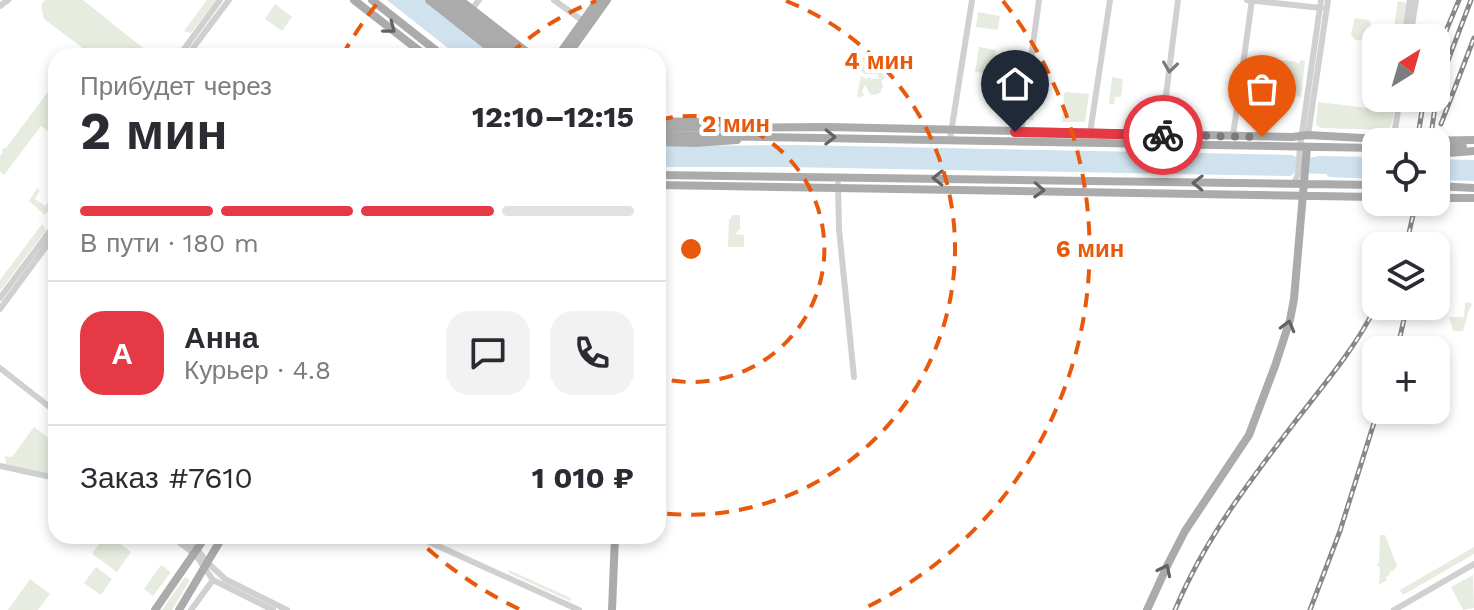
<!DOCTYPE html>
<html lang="ru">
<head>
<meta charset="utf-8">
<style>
  :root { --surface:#fff; --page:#f2f2f3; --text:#2b2b33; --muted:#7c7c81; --line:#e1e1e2; --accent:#e63946 }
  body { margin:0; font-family:"Work Sans",sans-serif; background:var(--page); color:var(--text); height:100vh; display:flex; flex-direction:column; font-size:30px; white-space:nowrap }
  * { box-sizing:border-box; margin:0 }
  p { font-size:26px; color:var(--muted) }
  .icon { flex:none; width:44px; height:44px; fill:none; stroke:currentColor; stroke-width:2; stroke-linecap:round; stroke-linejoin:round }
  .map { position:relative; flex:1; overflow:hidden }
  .sheet { position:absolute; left:48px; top:48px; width:618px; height:496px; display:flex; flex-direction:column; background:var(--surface); border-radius:24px; box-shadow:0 4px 12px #0003 }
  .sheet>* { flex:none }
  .needle { width:52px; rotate:37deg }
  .controls { position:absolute; left:1362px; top:24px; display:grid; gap:16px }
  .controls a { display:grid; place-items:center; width:88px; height:88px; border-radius:16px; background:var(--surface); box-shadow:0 4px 12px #0003; font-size:40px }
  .pin { position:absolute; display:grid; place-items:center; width:68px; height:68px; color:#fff; margin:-82px -34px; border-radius:50% 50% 50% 0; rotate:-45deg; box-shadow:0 0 8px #0007 }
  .pin .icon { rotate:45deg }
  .courier { position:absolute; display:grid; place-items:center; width:80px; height:80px; margin:-40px; border:6px solid #e63946; border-radius:50%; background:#fff; color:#222; box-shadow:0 2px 10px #0007 }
  .headline em { font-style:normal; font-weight:700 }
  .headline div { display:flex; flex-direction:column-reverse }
  .headline { display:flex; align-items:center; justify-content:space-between; height:136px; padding:0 32px }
  h1 { font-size:52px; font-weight:700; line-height:60px }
  .bar { display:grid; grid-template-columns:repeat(4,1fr); gap:12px 8px; align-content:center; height:96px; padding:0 32px }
  .bar i { height:10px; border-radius:6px; background:var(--line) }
  .bar .current { background:var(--accent) }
  .bar p { grid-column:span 4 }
  .line { display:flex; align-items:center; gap:20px; padding:0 32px; border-top:2px solid var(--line) }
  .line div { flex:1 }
  .round { display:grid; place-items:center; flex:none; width:84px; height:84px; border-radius:24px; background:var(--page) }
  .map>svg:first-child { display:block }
  .green { fill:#e6ecdf }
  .water { fill:#cfe2ee }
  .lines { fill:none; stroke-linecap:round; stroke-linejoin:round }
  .minor { stroke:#d0d0d0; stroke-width:6 }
  .major { stroke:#ababab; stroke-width:8 }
  .rail-casing { stroke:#888; stroke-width:5 }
  .rail { stroke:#fff; stroke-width:2; stroke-dasharray:6; stroke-linecap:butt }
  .oneway { stroke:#636363 }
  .oneway2 { stroke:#7a7a7a }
  .done { stroke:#7a7a7a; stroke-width:8; stroke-dasharray:0 14.4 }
  .route { stroke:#e63946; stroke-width:10 }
  .ring { fill:none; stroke:#e8590c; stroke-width:4; stroke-dasharray:14 10 }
  .centre { fill:#e8590c; stroke:#fff; stroke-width:4 }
  .ring-label { font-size:24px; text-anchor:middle; font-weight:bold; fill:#e8590c; stroke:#fff; stroke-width:8; stroke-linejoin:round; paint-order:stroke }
</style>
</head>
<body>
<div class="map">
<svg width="1474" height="610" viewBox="0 0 1474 610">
  <rect width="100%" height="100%" fill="#fff"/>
  <!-- green -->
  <path class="green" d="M45,0H83L143,48L149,56H79L84,49L44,19L41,5Z
    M207,0H216L191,33L184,31Z
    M1398,1L1407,3L1401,35L1397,34V31L1394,27Z
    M275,4L292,17L282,31L265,19Z
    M978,12L1000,16L998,30L976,27Z
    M1355,18L1369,20L1371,23L1367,39L1363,41L1354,39L1351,34Z
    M979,47L996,50L991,74L975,72Z
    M864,57L870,59L885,77L881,81L883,86L880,93L875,95L870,94L865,85L862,91L864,95L859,98L857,96L861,76L866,79L871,77V79H879L877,74H864L861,70L864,63L862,59Z
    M1276,60L1294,61L1299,64L1301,60L1305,61L1301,97L1297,96L1296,93C1290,96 1277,95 1271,91Z
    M1032,73H1039L1033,120L1026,119Z
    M1112,77L1123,79L1121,97H1115L1114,104H1109Z
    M56,81V137L41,126L4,175L0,171V156L3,152L2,150L4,148H6Z
    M1066,92L1089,94L1085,122H1062V114H1067V110H1063L1064,94Z
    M1387,98H1396V101L1392,123L1388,130L1321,128L1316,125L1318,102L1385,110Z
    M37,188L40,190L35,199L45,206L56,193V200L45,215L29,201Z
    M733,215H740V229L735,234L744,235V247H728L729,220Z
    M42,224L46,230L0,291V280Z
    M1470,302L1472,305C1467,311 1466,323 1463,331H1453L1449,317H1464L1465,303Z
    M34,427L56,443V475L6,464L5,456L12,457Z
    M1380,535H1385L1397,566L1392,572L1389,569L1390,573L1386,578L1387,580L1379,585L1380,567L1376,565L1379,563Z
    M105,536H109L131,552L117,572L92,554Z
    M1474,547V554L1403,595L1400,590Z
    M161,565L171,572L153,596L144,589Z
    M96,567L112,579L101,595L84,583Z
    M509,570L571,598L570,601L509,573Z
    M1473,575L1474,608L1463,610L1451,587Z
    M185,577L190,580L172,610H162Z
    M30,579L50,594L38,610H8Z"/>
  <!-- water -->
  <path class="water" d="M387,0H423L494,56H458Z
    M796,145L1292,155C1299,159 1312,158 1318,156L1376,157V179L1329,177L1326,174L1294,173L1291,176L785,167H658V146Z
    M1436,159L1474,160V181L1436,180Z"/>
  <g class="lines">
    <!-- minor -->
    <path class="minor" d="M554,0L583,21
      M1247,0L1321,8
      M0,6L8,0
      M472,9L479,0
      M1404,38L1410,0
      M1410,38L1416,0
      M179,56L220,0
      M187,56L229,0
      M1021,132L1039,0
      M1090,133L1110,0
      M1161,135L1178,0
      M1308,135L1328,0
      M1233,136L1252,0
      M950,139L972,0
      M1393,142L1400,98
      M838,184L839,229L854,377
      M1294,184L1298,174L1300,147L1321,0
      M0,298L56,223
      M0,309L56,233
      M0,368L56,412
      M0,466L56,478
      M171,536L195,554L213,580L273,610
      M179,536L197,549L207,562L225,579L287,610
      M416,536L579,610
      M191,610L213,580
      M1394,610L1474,564"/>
    <!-- major -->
    <path class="major" d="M354,0L426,56
      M372,0L443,56
      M429,0L500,56
      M440,0L511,56
      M449,0L521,56
      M460,0L532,56
      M558,56L598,0
      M567,56L607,0
      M658,121L734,123L741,126
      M658,128L828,127L1292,137L1308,135L1417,141L1474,140
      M658,135L1376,148
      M658,142L696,143L737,140
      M1436,147H1463
      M1436,154L1474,151
      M658,175L1376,185
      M658,185L1376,197
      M1436,186L1474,188
      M1436,198H1474
      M155,610L206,536
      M179,610L223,536
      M612,610L615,536
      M1147,610L1168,564L1185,531L1249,435L1275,366L1290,320L1294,299L1307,147"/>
    <defs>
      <path id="rail" d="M1436,55L1459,0
        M1441,124L1474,38
        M1417,142L1424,98
        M1430,142L1435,107L1442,76L1471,0
        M1406,246L1416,202
        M1397,350L1407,306
        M1175,610C1205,538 1251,479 1298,418C1326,382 1356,347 1376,306
        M1310,610L1340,531L1378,410"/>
    </defs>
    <!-- rail casing -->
    <use href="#rail" class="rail-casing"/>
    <!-- rail -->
    <use href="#rail" class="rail"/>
  </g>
  <!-- one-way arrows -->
  <defs><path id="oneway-chevron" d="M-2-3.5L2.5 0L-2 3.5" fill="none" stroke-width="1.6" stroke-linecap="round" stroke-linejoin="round" transform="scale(2)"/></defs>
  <g class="oneway">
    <use href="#oneway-chevron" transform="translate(390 28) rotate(38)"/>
    <use href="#oneway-chevron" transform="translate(830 137) rotate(1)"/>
    <use href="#oneway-chevron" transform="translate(938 178) rotate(-179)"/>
    <use href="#oneway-chevron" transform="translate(1198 183) rotate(-179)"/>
    <use href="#oneway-chevron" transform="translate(1039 190) rotate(2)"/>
    <use href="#oneway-chevron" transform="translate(1288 326) rotate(-75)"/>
    <use href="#oneway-chevron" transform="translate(1165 570) rotate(-64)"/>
  </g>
  <use class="oneway2" href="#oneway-chevron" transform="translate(1170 67) rotate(98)"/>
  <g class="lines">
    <!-- done -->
    <path class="done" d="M1163,135L1262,137"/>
    <!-- route -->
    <path class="route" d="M1015,132L1163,135"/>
  </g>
  <!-- distance rings -->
  <g class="ring">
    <path d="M659 120A133 133 0 1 1 659 378"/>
    <path d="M510 54A266 266 0 0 1 596 1M786 1A266 266 0 0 1 659 513"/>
    <path d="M519 609A399 399 0 0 1 414 536M342 56A399 399 0 0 1 379 1M1003 1A399 399 0 0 1 863 609"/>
  </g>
  <circle cx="691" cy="249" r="12" class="centre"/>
  <g class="ring-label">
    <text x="879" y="69">4 мин</text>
    <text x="736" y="132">2 мин</text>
    <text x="1090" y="257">6 мин</text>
  </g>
</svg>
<div class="controls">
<a><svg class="needle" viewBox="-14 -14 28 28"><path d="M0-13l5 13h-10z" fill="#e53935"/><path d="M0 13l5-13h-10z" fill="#7c7c81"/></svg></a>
<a><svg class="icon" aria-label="locate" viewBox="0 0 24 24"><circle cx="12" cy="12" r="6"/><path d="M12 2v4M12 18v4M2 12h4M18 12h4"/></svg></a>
<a><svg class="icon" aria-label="layers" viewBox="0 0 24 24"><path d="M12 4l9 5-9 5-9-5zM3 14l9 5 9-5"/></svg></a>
<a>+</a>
</div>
<div class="pin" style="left:1262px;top:137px;background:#ea580c"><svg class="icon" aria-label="bag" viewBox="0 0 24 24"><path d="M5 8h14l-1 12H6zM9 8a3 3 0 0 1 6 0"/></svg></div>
<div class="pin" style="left:1015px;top:132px;background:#1f2937"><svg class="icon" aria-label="home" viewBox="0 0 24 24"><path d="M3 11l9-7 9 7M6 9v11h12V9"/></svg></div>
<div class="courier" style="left:1163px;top:135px"><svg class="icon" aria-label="bike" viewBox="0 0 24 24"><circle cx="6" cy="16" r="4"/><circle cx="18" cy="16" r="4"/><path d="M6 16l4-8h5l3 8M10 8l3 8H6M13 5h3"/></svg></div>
<section class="sheet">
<div class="headline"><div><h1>2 мин</h1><p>Прибудет через</p></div><em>12:10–12:15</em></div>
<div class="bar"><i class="current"></i><i class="current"></i><i class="current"></i><i></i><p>В пути · 180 m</p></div>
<div class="line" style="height:144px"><b class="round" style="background:var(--accent);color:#fff">А</b><div><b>Анна</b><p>Курьер · 4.8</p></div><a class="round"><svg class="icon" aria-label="chat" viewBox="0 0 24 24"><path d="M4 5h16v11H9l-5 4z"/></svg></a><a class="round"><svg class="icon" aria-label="phone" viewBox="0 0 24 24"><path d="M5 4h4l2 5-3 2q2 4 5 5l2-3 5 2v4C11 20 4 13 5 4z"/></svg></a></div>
<div class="line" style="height:104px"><div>Заказ #7610</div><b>1 010 ₽</b></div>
</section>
</div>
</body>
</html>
